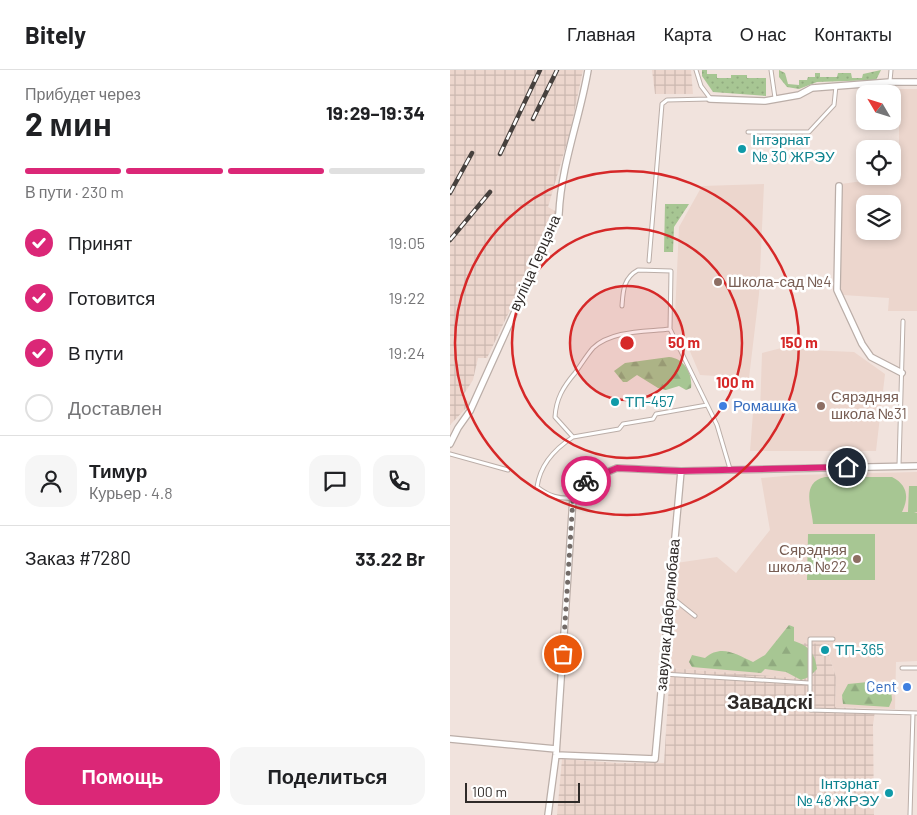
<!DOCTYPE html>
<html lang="ru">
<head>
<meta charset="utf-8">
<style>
  :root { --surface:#fff; --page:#f6f6f6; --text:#202124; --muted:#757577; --line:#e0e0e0; --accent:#db2777 }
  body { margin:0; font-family:Barlow,sans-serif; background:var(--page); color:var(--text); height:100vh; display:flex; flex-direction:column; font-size:19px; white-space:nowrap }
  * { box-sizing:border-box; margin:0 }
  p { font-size:16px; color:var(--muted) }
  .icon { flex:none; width:28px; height:28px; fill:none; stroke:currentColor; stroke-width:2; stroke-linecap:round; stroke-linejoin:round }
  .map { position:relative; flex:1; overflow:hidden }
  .drawer { display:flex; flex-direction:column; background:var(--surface); width:450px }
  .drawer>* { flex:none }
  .needle { width:32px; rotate:308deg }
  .fabs { position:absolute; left:406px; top:15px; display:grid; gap:10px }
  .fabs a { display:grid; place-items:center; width:45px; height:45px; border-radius:10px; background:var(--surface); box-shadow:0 2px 8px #0003; font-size:25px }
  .scale { position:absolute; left:15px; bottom:12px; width:115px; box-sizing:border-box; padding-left:5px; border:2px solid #2f2a28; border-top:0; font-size:14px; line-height:18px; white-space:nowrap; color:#2f2a28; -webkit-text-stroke:4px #fff; paint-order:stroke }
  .pin { position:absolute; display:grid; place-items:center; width:42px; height:42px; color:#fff; margin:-21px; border:2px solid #fff; border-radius:50%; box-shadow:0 1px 5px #0007 }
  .courier { position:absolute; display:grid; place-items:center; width:50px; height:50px; margin:-25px; border:4px solid #db2777; border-radius:50%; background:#fff; color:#222; box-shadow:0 1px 6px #0007 }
  .overview em { font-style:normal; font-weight:700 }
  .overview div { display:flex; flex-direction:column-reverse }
  .overview { display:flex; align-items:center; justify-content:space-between; height:85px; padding:0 25px }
  h1 { font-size:32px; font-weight:700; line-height:38px }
  .bar { display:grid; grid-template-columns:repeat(4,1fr); gap:8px 5px; align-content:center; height:60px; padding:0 25px }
  .bar i { height:6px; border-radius:4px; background:var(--line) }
  .bar .active { background:var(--accent) }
  .bar p { grid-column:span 4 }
  .line { display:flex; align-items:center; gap:12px; padding:0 25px; border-top:1px solid var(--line) }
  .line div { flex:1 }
  .round { display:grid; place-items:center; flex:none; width:52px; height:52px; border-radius:15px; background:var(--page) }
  ol { padding:0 25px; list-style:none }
  li { display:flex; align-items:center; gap:15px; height:55px }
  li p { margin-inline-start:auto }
  li .icon { padding:5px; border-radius:50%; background:var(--accent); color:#fff; stroke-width:4 }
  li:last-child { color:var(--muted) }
  li i { width:28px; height:28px; border:2px solid var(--line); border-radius:50% }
  .button { display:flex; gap:10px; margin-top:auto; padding:10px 25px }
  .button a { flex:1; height:58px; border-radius:15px; background:var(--accent); color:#fff; font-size:20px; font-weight:700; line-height:58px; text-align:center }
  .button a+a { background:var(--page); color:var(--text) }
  header { display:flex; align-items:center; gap:30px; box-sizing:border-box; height:70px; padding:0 25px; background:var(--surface); border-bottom:1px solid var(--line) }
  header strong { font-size:24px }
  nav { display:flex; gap:28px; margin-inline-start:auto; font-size:18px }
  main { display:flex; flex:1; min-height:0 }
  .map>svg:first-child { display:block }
  .built { fill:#ecd6cd; fill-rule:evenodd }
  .industrial { fill:url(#industrial-grid) }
  .grass { fill:url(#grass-dots) }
  .forest { fill:url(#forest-firs) }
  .garden { fill:#a7c693 }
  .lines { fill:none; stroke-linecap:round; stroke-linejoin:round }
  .lane-casing { stroke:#bbaea8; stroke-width:5 }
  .street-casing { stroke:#bbaea8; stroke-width:8 }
  .lane { stroke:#fff; stroke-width:3 }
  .street { stroke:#fff; stroke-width:5.5 }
  .rail-casing { stroke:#46403d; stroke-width:4.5 }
  .rail { stroke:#fff; stroke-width:2.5; stroke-dasharray:8; stroke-linecap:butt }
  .done { stroke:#736b67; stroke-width:5; stroke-dasharray:0 9 }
  .route { stroke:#db2777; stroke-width:6 }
  .ring { fill:none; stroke:#d62828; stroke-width:2.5 }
  .culture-dot { fill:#0f9aa8; stroke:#fff; stroke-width:2 }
  .education-dot { fill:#8d6e63; stroke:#fff; stroke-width:2 }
  .shop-dot { fill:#3f7fe0; stroke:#fff; stroke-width:2 }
  .labels { text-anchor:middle; stroke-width:5; stroke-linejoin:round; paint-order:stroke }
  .culture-label { font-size:15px; fill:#0d838f; stroke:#fff; text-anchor:start }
  .street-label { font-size:15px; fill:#2f2a28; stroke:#fff }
  .education-label { font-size:15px; fill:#785e54; stroke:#fff; text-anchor:start }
  .shop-label { font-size:15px; fill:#366cbe; stroke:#fff; text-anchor:start }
  .district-label { font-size:20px; font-weight:bold; fill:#2f2a28; stroke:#fff }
  .centre { fill:#d62828; stroke:#fff; stroke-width:2.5 }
  .ring-label { font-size:15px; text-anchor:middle; font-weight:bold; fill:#d62828; stroke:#fff; stroke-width:5; stroke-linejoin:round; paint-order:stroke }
</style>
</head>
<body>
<header>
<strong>Bitely</strong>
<nav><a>Главная</a><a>Карта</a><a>О нас</a><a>Контакты</a></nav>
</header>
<main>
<section class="drawer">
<div class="overview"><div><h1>2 мин</h1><p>Прибудет через</p></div><em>19:29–19:34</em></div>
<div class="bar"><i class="active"></i><i class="active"></i><i class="active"></i><i></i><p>В пути · 230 m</p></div>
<ol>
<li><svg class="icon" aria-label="check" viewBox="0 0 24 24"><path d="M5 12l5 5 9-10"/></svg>Принят<p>19:05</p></li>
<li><svg class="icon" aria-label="check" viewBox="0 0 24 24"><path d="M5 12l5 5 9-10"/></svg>Готовится<p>19:22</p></li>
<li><svg class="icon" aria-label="check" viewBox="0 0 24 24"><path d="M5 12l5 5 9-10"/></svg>В пути<p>19:24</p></li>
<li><i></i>Доставлен</li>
</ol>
<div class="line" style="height:90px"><a class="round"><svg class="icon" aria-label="person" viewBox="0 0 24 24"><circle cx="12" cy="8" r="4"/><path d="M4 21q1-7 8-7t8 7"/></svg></a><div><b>Тимур</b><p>Курьер · 4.8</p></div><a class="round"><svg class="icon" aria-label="chat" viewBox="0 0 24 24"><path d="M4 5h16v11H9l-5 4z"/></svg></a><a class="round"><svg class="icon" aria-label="phone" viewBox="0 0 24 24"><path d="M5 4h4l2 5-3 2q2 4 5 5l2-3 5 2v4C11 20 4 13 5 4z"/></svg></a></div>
<div class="line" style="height:65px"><div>Заказ #7280</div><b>33.22 Br</b></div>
<div class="button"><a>Помощь</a><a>Поделиться</a></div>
</section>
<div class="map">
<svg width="467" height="745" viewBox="0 0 467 745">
  <defs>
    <pattern id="industrial-grid" width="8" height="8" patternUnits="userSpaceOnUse" patternTransform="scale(1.25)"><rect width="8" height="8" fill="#ecd6cd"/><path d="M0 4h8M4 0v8" fill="none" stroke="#cbb8b0"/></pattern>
    <pattern id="grass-dots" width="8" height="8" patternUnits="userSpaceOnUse" patternTransform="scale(1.25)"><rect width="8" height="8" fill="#a7c693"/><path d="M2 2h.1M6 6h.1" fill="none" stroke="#90aa7f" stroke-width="1.8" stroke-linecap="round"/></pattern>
    <pattern id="forest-firs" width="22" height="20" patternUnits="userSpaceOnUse" patternTransform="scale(1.25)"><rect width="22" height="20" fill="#a7c693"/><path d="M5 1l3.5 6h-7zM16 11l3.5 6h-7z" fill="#90aa7f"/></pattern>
  </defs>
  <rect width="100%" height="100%" fill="#f1e3dd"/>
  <!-- built -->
  <path class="built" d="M449,19H467V241H438L439,228L393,225L387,212L391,114L420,110V106H442L443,80L449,78ZM415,134H442V161H415Z
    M314,114L309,224L299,308L250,305L225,246L229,157L252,116Z
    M339,276L358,280L404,282L435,304L426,381H300L303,343H310L312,283Z
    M467,402V591L446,592L445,639L385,637L386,607L379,586V574L346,598V608L220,598L226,493L267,487L286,503L320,460L311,408L346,405Z"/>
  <!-- industrial -->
  <path class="industrial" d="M0,0H133L120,62L98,137L107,142L37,288H28L23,310L12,327L21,333L0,355Z
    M202,0H241L243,24H205Z
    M346,573L379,574V586L386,607L385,637L425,640L423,655L424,745H107L112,689L168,693H214L220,598L345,608Z"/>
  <!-- grass -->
  <path class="grass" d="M252,0H257V4H267V8H281V5H297V8H316V26L263,22L252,6Z
    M329,0L335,3L338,14L349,15V10H357L358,7H365V3H370V7H387L388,3H401L402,8H412L413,4L431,0L426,10L367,12L349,19L337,17L329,7Z
    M215,134H239L224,157L223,182H214Z"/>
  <!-- forest -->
  <path class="forest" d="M219,287C234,288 243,304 241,318L236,320L229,316L216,320L208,318L187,305L177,312H173L164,301L175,293Z
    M339,555L344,557V571C359,576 365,583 367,599L359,607L351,610L336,602L315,599L311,603L242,597L239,592L242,585L255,588C271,574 286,584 303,592L315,585Z
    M418,612L432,620L441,619L442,630L439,637L393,634L392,625L398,614Z"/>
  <!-- garden -->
  <path class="garden" d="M375,407H442C458,415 459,428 452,442H458L459,416H467V442H464L467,443V454H363C362,437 350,413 375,407Z
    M358,464H425V510H357Z"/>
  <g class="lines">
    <defs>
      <path id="lane" d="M246,0L251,16L260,28
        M321,0L325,28
        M440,11L441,0
        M298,62H359L384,35L386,16
        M199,191L212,34L217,30L259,29
        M172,236C173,222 173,208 188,200L221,201L220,259L267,355L280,399
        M220,259C196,262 162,260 143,278C136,286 131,295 125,303C113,317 106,329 105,347L123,367L169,359L173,354L203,349L206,344L257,335
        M0,384L58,400
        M449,395L453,251
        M123,428C108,429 99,426 87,417C90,395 106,378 123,367
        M220,526L245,546
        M383,569H360V640L467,643
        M452,598H467
        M213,604L359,613
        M460,745L463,643"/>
      <path id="street" d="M260,29L315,31L349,25L362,18L440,12H467
        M389,116L387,220L412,274L421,287L452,303
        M0,374L8,358L20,341L109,144C111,95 130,48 138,0
        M0,669L106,679
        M106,685L205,689L231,401
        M98,745L106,685L123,428L129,417L136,411L167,398L231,401L467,396"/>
    </defs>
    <!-- lane casing -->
    <use href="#lane" class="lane-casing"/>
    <!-- street casing -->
    <use href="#street" class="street-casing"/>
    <!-- lane -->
    <use href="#lane" class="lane"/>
    <!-- street -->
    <use href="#street" class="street"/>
    <defs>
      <path id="rail" d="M83,49L107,0
        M50,84L90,0
        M0,123L22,83
        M0,170L40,122"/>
    </defs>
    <!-- rail casing -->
    <use href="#rail" class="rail-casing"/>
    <!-- rail -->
    <use href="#rail" class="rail"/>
  </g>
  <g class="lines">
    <!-- done -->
    <path class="done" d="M113,584L123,428L129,417L136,411"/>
    <!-- route -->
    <path class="route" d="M136,411L167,398L231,401L397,397"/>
  </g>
  <!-- distance rings -->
  <circle cx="177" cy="273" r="57" fill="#d62828" fill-opacity=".12"/>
  <g class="ring">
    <circle cx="177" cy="273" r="57"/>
    <circle cx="177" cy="273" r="115"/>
    <circle cx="177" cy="273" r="172"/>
  </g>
  <!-- markers -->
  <g class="culture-dot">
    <circle cx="292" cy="79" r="5"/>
    <circle cx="165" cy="332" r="5"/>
    <circle cx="375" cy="580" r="5"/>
    <circle cx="439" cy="723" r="5"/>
  </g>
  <g class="education-dot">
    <circle cx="268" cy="212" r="5"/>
    <circle cx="371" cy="336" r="5"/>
    <circle cx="407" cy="489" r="5"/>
  </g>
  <g class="shop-dot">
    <circle cx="273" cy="336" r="5"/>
    <circle cx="457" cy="617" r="5"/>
  </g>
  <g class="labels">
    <!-- culture labels -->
    <g class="culture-label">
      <text x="302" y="75">Інтэрнат<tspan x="302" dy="17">№ 30 ЖРЭУ</tspan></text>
      <text x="175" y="337">ТП-457</text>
      <text x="385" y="585">ТП-365</text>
      <text x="429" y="719" text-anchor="end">Інтэрнат<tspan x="429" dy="17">№ 48 ЖРЭУ</tspan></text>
    </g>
    <!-- street labels -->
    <g class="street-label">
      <text transform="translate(85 193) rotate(-66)" y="5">вуліца Герцэна</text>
      <text transform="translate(218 545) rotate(-85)" y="5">завулак Дабралюбава</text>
    </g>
    <!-- education labels -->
    <g class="education-label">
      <text x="278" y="217">Школа-сад №4</text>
      <text x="381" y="332">Сярэдняя<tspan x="381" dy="17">школа №31</tspan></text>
      <text x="397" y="485" text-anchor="end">Сярэдняя<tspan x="397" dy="17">школа №22</tspan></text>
    </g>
    <!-- shop labels -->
    <g class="shop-label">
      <text x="283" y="341">Ромашка</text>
      <text x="447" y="622" text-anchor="end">Cent</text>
    </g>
    <!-- district labels -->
    <g class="district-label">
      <text x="320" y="639">Завадскі</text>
    </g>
  </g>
  <circle cx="177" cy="273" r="8" class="centre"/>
  <g class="ring-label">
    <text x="234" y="278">50 m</text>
    <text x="349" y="278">150 m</text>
    <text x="285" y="318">100 m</text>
  </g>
</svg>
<div class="fabs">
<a><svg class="needle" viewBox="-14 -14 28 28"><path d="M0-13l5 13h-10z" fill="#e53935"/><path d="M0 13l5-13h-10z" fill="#757577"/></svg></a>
<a><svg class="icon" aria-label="locate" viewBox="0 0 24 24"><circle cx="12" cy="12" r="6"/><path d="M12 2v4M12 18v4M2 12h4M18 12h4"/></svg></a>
<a><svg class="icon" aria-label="layers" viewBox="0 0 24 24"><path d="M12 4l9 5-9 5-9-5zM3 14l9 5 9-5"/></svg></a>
</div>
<div class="scale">100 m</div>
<div class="pin" style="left:113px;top:584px;background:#ea580c"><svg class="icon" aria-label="bag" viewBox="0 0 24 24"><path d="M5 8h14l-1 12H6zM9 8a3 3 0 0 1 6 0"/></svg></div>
<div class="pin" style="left:397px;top:397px;background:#1f2937"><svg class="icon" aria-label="home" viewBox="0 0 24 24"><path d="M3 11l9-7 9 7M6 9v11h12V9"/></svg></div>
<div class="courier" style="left:136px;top:411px"><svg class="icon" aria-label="bike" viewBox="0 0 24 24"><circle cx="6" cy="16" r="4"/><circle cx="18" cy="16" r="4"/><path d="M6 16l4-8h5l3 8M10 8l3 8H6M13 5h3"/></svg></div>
</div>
</main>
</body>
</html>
